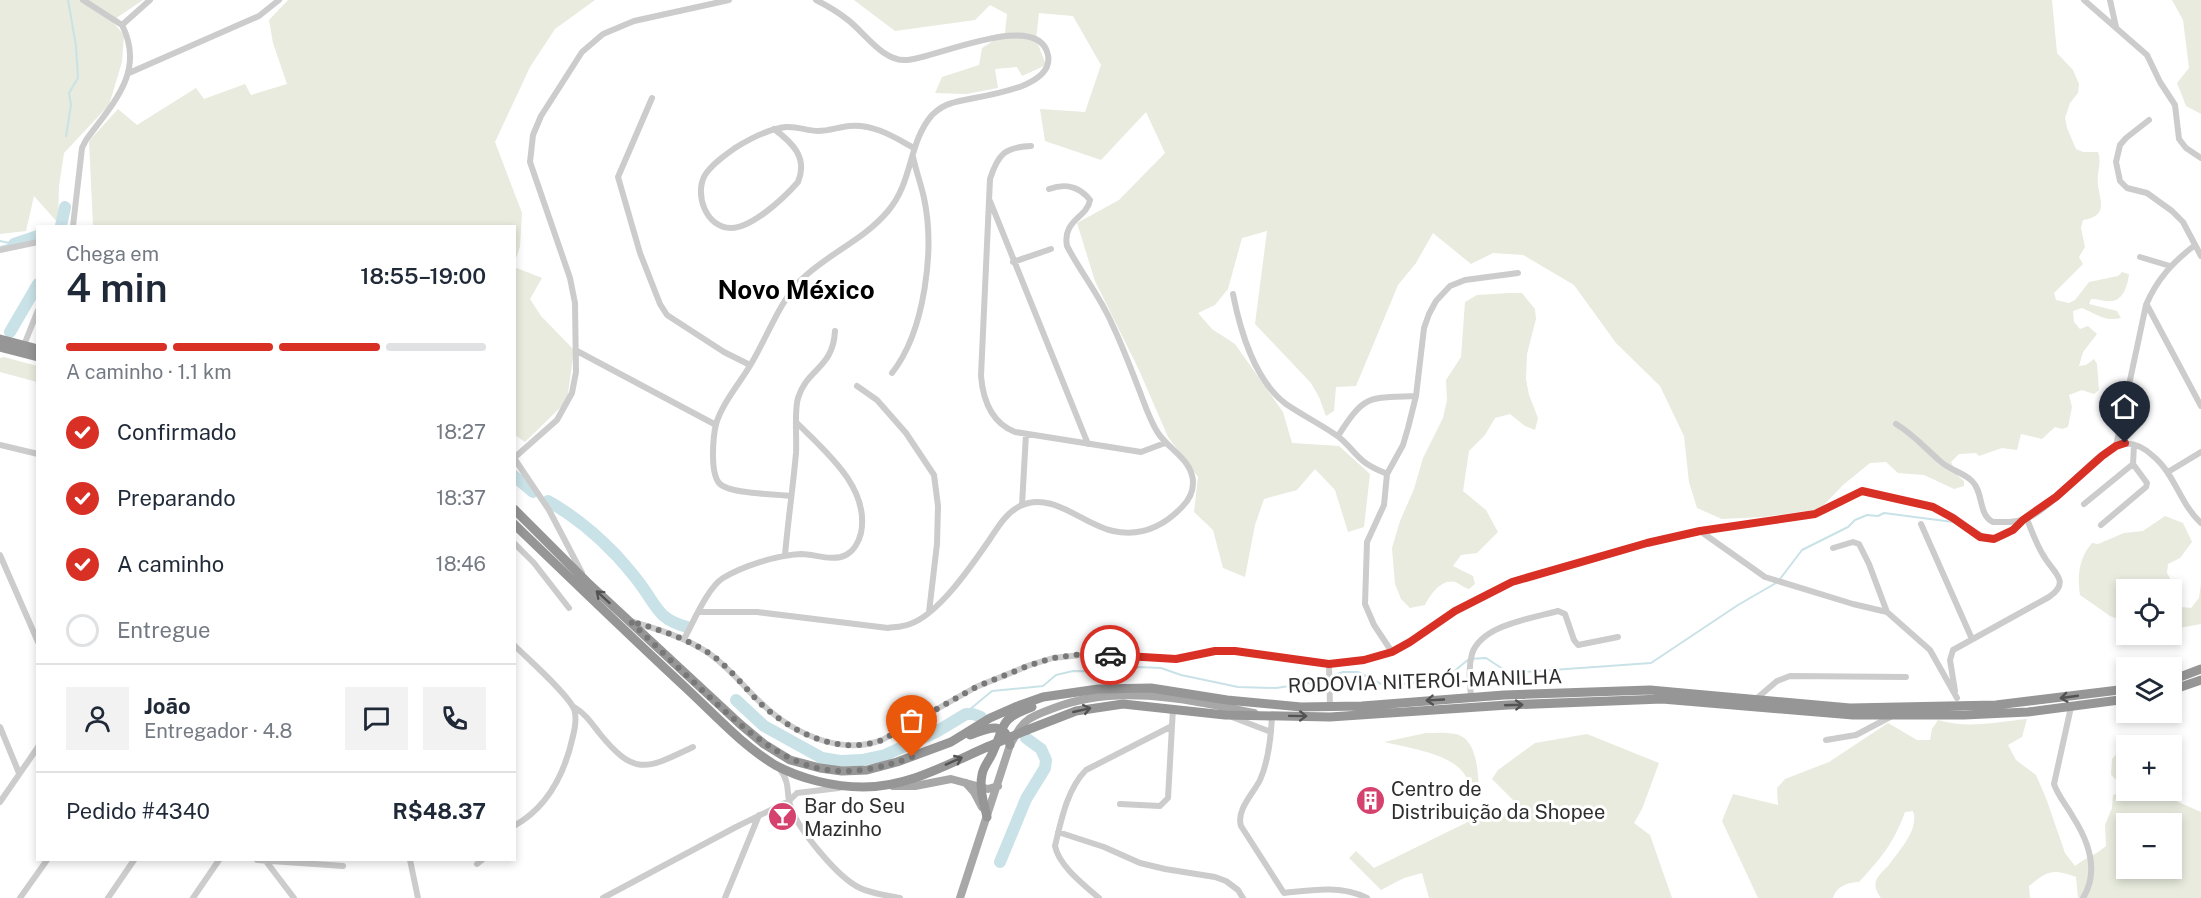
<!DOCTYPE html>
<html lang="pt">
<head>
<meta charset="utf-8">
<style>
  :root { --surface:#fff; --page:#f2f2f3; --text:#1f2937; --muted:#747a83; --line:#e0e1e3; --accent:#d93025 }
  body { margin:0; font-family:"Public Sans",sans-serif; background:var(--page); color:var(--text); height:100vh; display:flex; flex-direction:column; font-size:22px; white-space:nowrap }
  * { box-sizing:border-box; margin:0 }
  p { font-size:20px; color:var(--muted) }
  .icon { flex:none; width:33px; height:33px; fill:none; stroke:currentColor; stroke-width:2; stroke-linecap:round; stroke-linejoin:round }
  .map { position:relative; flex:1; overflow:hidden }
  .details { position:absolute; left:36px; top:225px; width:480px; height:636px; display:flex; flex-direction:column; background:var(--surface); border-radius:0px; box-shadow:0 3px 9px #0003 }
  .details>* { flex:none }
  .controls { position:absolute; left:2116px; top:579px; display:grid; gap:12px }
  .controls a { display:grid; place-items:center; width:66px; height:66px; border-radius:0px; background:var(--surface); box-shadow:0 3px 9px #0003; font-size:30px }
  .pin { position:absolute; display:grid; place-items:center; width:51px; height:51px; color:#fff; margin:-62px -26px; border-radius:50% 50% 50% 0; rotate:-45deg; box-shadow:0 0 6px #0007 }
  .pin .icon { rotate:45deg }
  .courier { position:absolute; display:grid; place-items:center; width:60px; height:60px; margin:-30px; border:4px solid #d93025; border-radius:50%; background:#fff; color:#222; box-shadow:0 2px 8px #0007 }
  .summary em { font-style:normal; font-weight:600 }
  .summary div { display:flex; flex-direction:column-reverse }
  .summary { display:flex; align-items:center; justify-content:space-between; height:102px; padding:0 30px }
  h1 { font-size:39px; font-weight:600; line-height:45px }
  .bar { display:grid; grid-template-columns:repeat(4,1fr); gap:9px 6px; align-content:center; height:72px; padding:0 30px }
  .bar i { height:8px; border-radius:4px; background:var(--line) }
  .bar .on { background:var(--accent) }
  .bar p { grid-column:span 4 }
  .line { display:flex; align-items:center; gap:15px; padding:0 30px; border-top:2px solid var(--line) }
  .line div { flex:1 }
  .round { display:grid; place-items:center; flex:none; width:63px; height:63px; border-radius:0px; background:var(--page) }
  ol { padding:0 30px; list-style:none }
  li { display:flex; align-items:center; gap:18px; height:66px }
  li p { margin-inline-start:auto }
  li .icon { padding:6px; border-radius:50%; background:var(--accent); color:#fff; stroke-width:4 }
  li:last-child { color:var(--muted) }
  li i { width:33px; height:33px; border:3px solid var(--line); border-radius:50% }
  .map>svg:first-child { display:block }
  .green { fill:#e8ebde; fill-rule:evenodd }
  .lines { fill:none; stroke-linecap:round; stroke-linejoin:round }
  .stream { stroke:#c9e2e7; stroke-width:2 }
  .river { stroke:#c9e2e7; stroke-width:12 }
  .minor { stroke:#ccc; stroke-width:6 }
  .major { stroke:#a7a7a7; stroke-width:8 }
  .highway { stroke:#969696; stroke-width:9 }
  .highway-bridge { stroke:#969696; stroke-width:9 }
  .oneway { stroke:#535353 }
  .done { stroke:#787878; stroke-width:6; stroke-dasharray:0 10.8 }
  .route { stroke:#d93025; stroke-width:8 }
  .labels { text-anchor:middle; stroke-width:6; stroke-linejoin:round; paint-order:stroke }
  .street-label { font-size:20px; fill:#2f2f2f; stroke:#fff }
  .poi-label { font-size:20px; fill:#2f2f2f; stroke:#fff; text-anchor:start }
  .district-label { font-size:26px; font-weight:bold; fill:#000; stroke:#fff }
</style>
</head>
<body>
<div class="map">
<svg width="2201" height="898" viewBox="0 0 2201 898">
  <rect width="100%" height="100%" fill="#fff"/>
  <!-- green -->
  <path class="green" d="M0,0H143L112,21L124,35L122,62L109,105L64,153L59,186L58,223L34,196L26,231L0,234Z
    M288,0H595L555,29L530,67L495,142L522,213L520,247L515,261L514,226H93L89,141L118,109L137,125L196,88L204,99L245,84L251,95L287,84L273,43L269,20Z
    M854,0H2052L2057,53L2073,70L2079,84L2078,93L2070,103L2065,118L2067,128L2076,149L2083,152H2098C2101,161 2099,165 2098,175C2095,195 2114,215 2083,220L2081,228L2085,247L2079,257L2083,264L2054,293L2056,300L2069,303L2075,300L2089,282L2118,276L2122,272L2129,274C2128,283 2124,301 2111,301C2104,302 2099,299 2091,299L2089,304L2117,311L2121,318C2104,322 2097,314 2082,308L2073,311L2074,322L2080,329L2088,326L2097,334L2083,352L2079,366L2086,365L2094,359L2097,364L2099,390L2094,394L2082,390L2069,395L2072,407L2068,427L2062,429L2055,427L2042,439L2021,434L2017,450L2002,448L1979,456L1976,453L1959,454L1951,462L1958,476L1964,481V486L1954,489L1924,475L1898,473L1886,462L1870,463L1843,485L1820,509L1763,517L1722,519L1697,508L1689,482L1684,436L1660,386L1616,343L1574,285L1523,255L1493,253L1471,264L1433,233L1416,263L1398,285L1356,386L1336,387L1334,411L1326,416L1319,397L1311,383L1255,324L1267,231L1242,238L1228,289L1215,305L1198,313L1212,329L1235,344L1283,412L1292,443L1339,446L1370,474L1364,527L1348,532L1335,490L1315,469L1297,490L1264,499L1255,525L1245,577L1223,568L1213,530L1194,512L1198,477L1168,437L1139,370L1095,281L1077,223L1119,200L1165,153L1146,112L1101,160L1045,141L1040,109L1085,112L1101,65L1073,16L1039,13L1036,39L1046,65L1022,76L1017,67L995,69L998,88L966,94L935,93L942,77L979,65L982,48L1005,33L1007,14L990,5L975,20L895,31Z
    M2172,0H2201V114L2186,106L2177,83L2189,68L2183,20Z
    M514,267L542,278L530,299L541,316L574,350L567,401L525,442L515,435Z
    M1510,293H1522L1535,309L1536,319L1527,354L1526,379L1529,395L1538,418L1535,430L1525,426L1510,414L1495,418L1485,435L1469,451L1463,491L1486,510L1498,532L1477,553L1461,555L1453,566L1473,576L1475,584L1469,589C1464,588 1460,584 1455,582C1441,579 1431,594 1425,605L1410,608L1401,599L1395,584L1392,548L1400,521L1414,489L1423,458L1443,418L1447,400L1446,380L1461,357L1465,302L1477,295Z
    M4,357L37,366V382L0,372V358Z
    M2165,516L2183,523L2192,542L2180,558L2168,564L2167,573L2175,587L2172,596V590H2127V622L2110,616L2080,595C2077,576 2079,558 2092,543L2098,544L2124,533L2143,531Z
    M2201,583V624L2179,628L2172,633V606L2191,608L2199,598Z
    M2027,719L2022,737L2008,745L2016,760L2036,775L2046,798L2065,853L2075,866C2085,858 2096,855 2106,846L2105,825L2112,808L2113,795L2122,792L2120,783L2111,775L2112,759L2119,751L2127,758V790L2163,791L2174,800L2201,812V898H2078L2076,877C2052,869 2049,870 2029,886L2030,898H1881C1877,892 1874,888 1876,881C1878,875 1884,870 1888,866C1898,852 1920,829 1913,811L1905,812C1893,844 1882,857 1859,882C1847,882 1836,887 1833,898H1758L1722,821L1733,794L1778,805L1777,788L1785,779L1829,762L1888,723L1917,740H1930L1932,729L1938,720C1968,729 1996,722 2027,719ZM2127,824H2172V868H2127Z
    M1426,733C1435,733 1445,732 1455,734C1478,738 1478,774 1479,792L1475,796C1471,788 1468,778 1462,771C1447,753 1405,747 1384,742Z
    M1587,734L1659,763L1642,809L1634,823L1650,835L1672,898H1429L1422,873L1404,878L1381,890L1349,858L1356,851L1374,868L1482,815L1499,810L1522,809L1492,779L1498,770L1535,743Z"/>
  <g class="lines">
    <!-- stream -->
    <path class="stream" d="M66,136L71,105L69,93L78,78L76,46L68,0
      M0,241L14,244
      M0,247L12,244
      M1780,579L1802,550L1848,527L1855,520L1867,515L1878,516L1884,513L1953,522
      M963,715L992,691L1043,686L1056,675L1073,671L1127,672L1138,667L1161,668L1181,675L1238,687L1276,688L1310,683L1343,672H1358L1385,686L1430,681L1447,677L1469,659L1486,658L1509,673L1651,663L1738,605L1776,583"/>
    <!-- river -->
    <path class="river" d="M61,226L65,207
      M14,244L38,236
      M10,332L38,284
      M514,476L533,492
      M548,501C573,515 597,535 617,556C625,565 634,575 641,585C657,607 658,619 687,627
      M736,700L764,726L822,758L840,761L862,760L885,755L936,732L966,714H973L981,717
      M1000,862L1026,799L1045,768L1046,760L1041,749L1026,738"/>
    <!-- minor -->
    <path class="minor" d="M83,0L122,25
      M2084,0L2147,55L2160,82L2175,105L2179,139L2186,148L2201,158
      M2110,0L2116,27
      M129,73L259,16L279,0
      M652,98L618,177L640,253L660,304L667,315L724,352L750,365
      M2149,120L2126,138L2120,145L2116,162L2120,181L2127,188L2147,193L2172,211L2183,222L2201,256
      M774,129C793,143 808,158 798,182C784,198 752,228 731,228C706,228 694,194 705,175C712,164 725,155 735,148C751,138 768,129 786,127C797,126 807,131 818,131C829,131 839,127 850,126C874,124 894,137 914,148
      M1031,146C1005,147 998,154 990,179L981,376C983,400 992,423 1015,432L1141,452L1165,443
      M990,201L1088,444
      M73,226L82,148L86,140C112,104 146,72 122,25L150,0
      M0,250L38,242
      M2140,257L2170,266
      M1013,262L1051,249
      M1233,294C1240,330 1255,381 1286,404C1302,415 1320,424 1336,435C1347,442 1353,453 1363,461C1370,467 1378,470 1387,474
      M2147,305L2201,406
      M24,345L38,310
      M577,351L716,425
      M892,373C925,331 935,249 924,198C921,184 916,171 913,157
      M857,386L877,400L906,433L934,475L938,506L937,544L929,612
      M1896,424C1913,434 1925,448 1940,461C1949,470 1963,472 1972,481C1984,493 1978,515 1993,522C2003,522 2016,523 2025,519C2055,509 2096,447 2124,444C2134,442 2146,449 2153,456C2175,474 2180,504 2201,523
      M1338,436C1365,394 1367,398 1416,396
      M0,445L38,454
      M2116,446L2146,305C2157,279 2173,262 2195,245
      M514,458L557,420L572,393L576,372L575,303L570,278L530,162L533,135L541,116L582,52L603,34L634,21L729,0
      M514,458L549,510L582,573
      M2133,464L2134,445
      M2168,472L2201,452
      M791,496C776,494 728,494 719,483C710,472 713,437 716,424C723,402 740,383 751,364C766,339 781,299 801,280C827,254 864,240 888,211C913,182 908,143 932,115C937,110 945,105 952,103C973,96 1055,91 1048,55C1039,9 936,58 907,60C883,62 865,33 848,20C838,12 828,6 816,0
      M2084,504L2133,464L2147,483L2146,487L2101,525
      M1022,505L1026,434
      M1921,524L1972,639
      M1700,531L1765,577L1853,604L1887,612L1930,650L1957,698
      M514,543L534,563L569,608
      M1833,548L1853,542L1859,544L1869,564L1887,612
      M0,555L38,642
      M785,555C788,521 793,487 796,453C797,437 794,411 798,398C807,368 833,369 835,331
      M700,612H757L888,628C895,627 903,627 910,624C939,614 972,565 990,539C998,527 1006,513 1020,506C1052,490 1083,525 1113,531C1141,537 1163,527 1182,507C1188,501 1193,493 1193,483C1193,460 1169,450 1158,433C1149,419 1144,402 1138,387C1130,366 1122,345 1112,324C1100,296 1081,273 1067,246C1062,220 1087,218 1090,200C1079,186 1066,183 1049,189
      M630,621C657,629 684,637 707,652C728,666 743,686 761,703C792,733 840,756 882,740L976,687L1030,665L1053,658L1081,655L1176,659L1215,651H1235L1329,664L1363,660L1392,652L1410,642L1455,611L1512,582L1647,543L1700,531L1815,514L1862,491L1933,507L1987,539C2001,539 2014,532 2023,520
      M684,639C693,623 708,587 723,578C743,566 777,555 801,554C815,554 832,562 846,555C854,551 859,541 861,533C870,488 826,452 798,424
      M514,645C528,659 568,694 574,709C577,717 575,728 573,736C565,773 548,807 514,826
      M1392,652L1374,625L1365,604L1367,542L1384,505L1387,474L1403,445L1408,428L1416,396L1424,328L1429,314L1436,301L1450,286L1465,280L1518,273
      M1329,664L1330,707
      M1955,691L1950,660L1953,650L2049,597C2071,582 2054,573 2045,558C2037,546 2032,532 2027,519
      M1471,697C1470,683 1468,668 1472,654C1481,625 1533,618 1558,611L1565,614L1574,640L1578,645L1618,637
      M1756,699L1777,681L1790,676L1906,677
      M574,707C586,714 592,724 600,734C636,778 648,768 693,747
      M2071,707L2054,784C2058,796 2067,806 2073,817C2089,842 2099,872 2083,898
      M1272,716C1271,737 1269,760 1260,780C1253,794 1236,810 1241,826L1284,893C1312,890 1341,885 1367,898
      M1232,717L1271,732
      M0,727L19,773
      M1826,740L1856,735L1892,716
      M779,768C792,785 785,792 791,808C799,830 838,878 860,888C872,894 887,895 900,898
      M0,802L38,747
      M1120,804L1160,806L1168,798L1173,708
      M1058,832L1104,847L1140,863L1165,869L1215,877L1226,881L1238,890L1243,898
      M257,860L343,866
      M265,860L294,898
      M410,860L418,898
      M477,864L482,860
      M20,898L47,860
      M108,898L134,860
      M193,898L219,860
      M603,898L736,827L789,801L797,793L839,788
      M725,898L759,815
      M1099,898C1084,885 1059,866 1055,846C1061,821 1067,789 1086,770L1170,727"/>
    <!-- major -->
    <path class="major" d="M966,783L974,792L982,807
      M893,786H915L951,779L988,789L998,786
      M960,898L1010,745C1016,735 1020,725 1029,719C1037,714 1046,711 1054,708C1118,683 1190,700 1254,713"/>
    <!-- highway -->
    <path class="highway" d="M0,339L38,349
      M0,347L38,357
      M514,509L587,582L740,724L764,744L790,760L820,768L842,771L867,770L897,762L951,742L990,718L1015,707L1043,697L1098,689L1151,688L1227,700L1301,707L1362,706L1504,695L1650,690L1850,708L1996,705L2127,689
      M514,524C571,579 628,634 686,688C714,714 742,745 775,765C801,779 834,787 863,787C908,787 948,764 987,747
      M2172,680L2201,669
      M2172,690L2201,680
      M1027,730L1076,711L1123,704L1225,715L1330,717L1508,705L1662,699L1853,715H1964L2028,712L2127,699
      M970,735C987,729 1005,719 1010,745
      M987,817C984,804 979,788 982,775C983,767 989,761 992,754C1006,725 997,720 1032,707"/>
    <!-- highway-bridge -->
    <path class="highway-bridge" d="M987,747L1027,730"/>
  </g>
  <!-- one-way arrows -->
  <defs><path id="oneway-shaft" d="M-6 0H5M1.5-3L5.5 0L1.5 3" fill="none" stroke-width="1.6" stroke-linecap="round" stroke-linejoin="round" transform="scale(1.5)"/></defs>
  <g class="oneway">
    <use href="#oneway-shaft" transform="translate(603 597) rotate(-138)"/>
    <use href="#oneway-shaft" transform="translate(2069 697) rotate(172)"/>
    <use href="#oneway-shaft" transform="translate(1435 700) rotate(177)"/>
    <use href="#oneway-shaft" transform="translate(1514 705) rotate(-2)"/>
    <use href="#oneway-shaft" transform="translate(1082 710) rotate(-13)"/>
    <use href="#oneway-shaft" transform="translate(1298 716) rotate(1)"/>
    <use href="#oneway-shaft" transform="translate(954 761) rotate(-24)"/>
  </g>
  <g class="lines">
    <!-- done -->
    <path class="done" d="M912,757C824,790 781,762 717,704C688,677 659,649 630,621C657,629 683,637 707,652C728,665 743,686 760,703C792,733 840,756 882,740L976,687L1030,665L1053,658L1081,654L1110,655"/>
    <!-- route -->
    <path class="route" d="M1110,655L1176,659L1215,651H1235L1329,664L1364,660L1392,652L1410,642L1455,611L1512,582L1647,543L1700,531L1815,514L1862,491L1933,507L1953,518L1980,537L1994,539L2013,530L2023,520L2056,497L2102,456L2116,446L2125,443"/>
  </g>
  <!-- icons -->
  <defs>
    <symbol id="building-disc" viewBox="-11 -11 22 22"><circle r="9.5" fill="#d5426e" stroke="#fff"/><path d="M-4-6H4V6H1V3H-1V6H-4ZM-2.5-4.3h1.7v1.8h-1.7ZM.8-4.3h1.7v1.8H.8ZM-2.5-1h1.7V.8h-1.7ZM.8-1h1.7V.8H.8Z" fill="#fff"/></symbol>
    <symbol id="bar-disc" viewBox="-11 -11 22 22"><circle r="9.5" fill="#d5426e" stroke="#fff"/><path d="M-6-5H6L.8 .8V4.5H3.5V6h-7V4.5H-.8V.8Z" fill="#fff"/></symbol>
  </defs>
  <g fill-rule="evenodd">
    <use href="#building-disc" x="1354" y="784" width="33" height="33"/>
    <use href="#bar-disc" x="766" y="800" width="33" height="33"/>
  </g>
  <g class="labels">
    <!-- street labels -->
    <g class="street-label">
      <text transform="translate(1425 681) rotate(-2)" y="7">RODOVIA NITERÓI-MANILHA</text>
    </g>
    <!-- poi labels -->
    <g class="poi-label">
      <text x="1391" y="796">Centro de<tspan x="1391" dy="23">Distribuição da Shopee</tspan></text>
      <text x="804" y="813">Bar do Seu<tspan x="804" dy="23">Mazinho</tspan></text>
    </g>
    <!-- district labels -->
    <g class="district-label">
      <text x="796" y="299">Novo México</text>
    </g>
  </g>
</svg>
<div class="controls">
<a><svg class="icon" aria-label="locate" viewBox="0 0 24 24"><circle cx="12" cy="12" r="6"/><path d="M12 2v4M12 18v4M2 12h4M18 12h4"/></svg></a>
<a><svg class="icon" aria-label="layers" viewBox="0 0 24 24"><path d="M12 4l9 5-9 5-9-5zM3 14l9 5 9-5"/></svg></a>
<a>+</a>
<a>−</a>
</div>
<div class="pin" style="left:912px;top:757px;background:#ea580c"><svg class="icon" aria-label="bag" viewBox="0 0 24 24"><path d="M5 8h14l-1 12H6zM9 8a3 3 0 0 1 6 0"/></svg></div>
<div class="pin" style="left:2125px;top:443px;background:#1f2937"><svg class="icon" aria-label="home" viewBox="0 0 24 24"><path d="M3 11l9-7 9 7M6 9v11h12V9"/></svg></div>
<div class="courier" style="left:1110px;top:655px"><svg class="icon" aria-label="car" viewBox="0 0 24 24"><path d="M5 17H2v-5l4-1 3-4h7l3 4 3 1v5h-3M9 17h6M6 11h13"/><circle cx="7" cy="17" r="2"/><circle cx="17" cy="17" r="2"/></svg></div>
<section class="details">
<div class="summary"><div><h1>4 min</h1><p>Chega em</p></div><em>18:55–19:00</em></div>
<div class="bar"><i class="on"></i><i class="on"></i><i class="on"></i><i></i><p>A caminho · 1.1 km</p></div>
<ol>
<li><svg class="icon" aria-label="check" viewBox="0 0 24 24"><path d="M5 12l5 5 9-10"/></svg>Confirmado<p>18:27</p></li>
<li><svg class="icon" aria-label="check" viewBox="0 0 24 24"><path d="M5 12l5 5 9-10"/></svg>Preparando<p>18:37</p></li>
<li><svg class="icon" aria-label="check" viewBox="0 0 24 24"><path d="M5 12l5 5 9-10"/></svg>A caminho<p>18:46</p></li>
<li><i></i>Entregue</li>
</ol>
<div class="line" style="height:108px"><a class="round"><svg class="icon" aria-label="person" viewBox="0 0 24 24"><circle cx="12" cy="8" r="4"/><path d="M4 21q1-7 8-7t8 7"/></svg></a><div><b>João</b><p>Entregador · 4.8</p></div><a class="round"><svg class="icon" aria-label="chat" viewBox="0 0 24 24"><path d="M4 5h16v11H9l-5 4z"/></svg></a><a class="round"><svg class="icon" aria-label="phone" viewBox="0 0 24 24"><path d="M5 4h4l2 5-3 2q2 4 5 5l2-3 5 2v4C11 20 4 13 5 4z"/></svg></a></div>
<div class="line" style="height:78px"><div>Pedido #4340</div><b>R$48.37</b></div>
</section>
</div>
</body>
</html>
